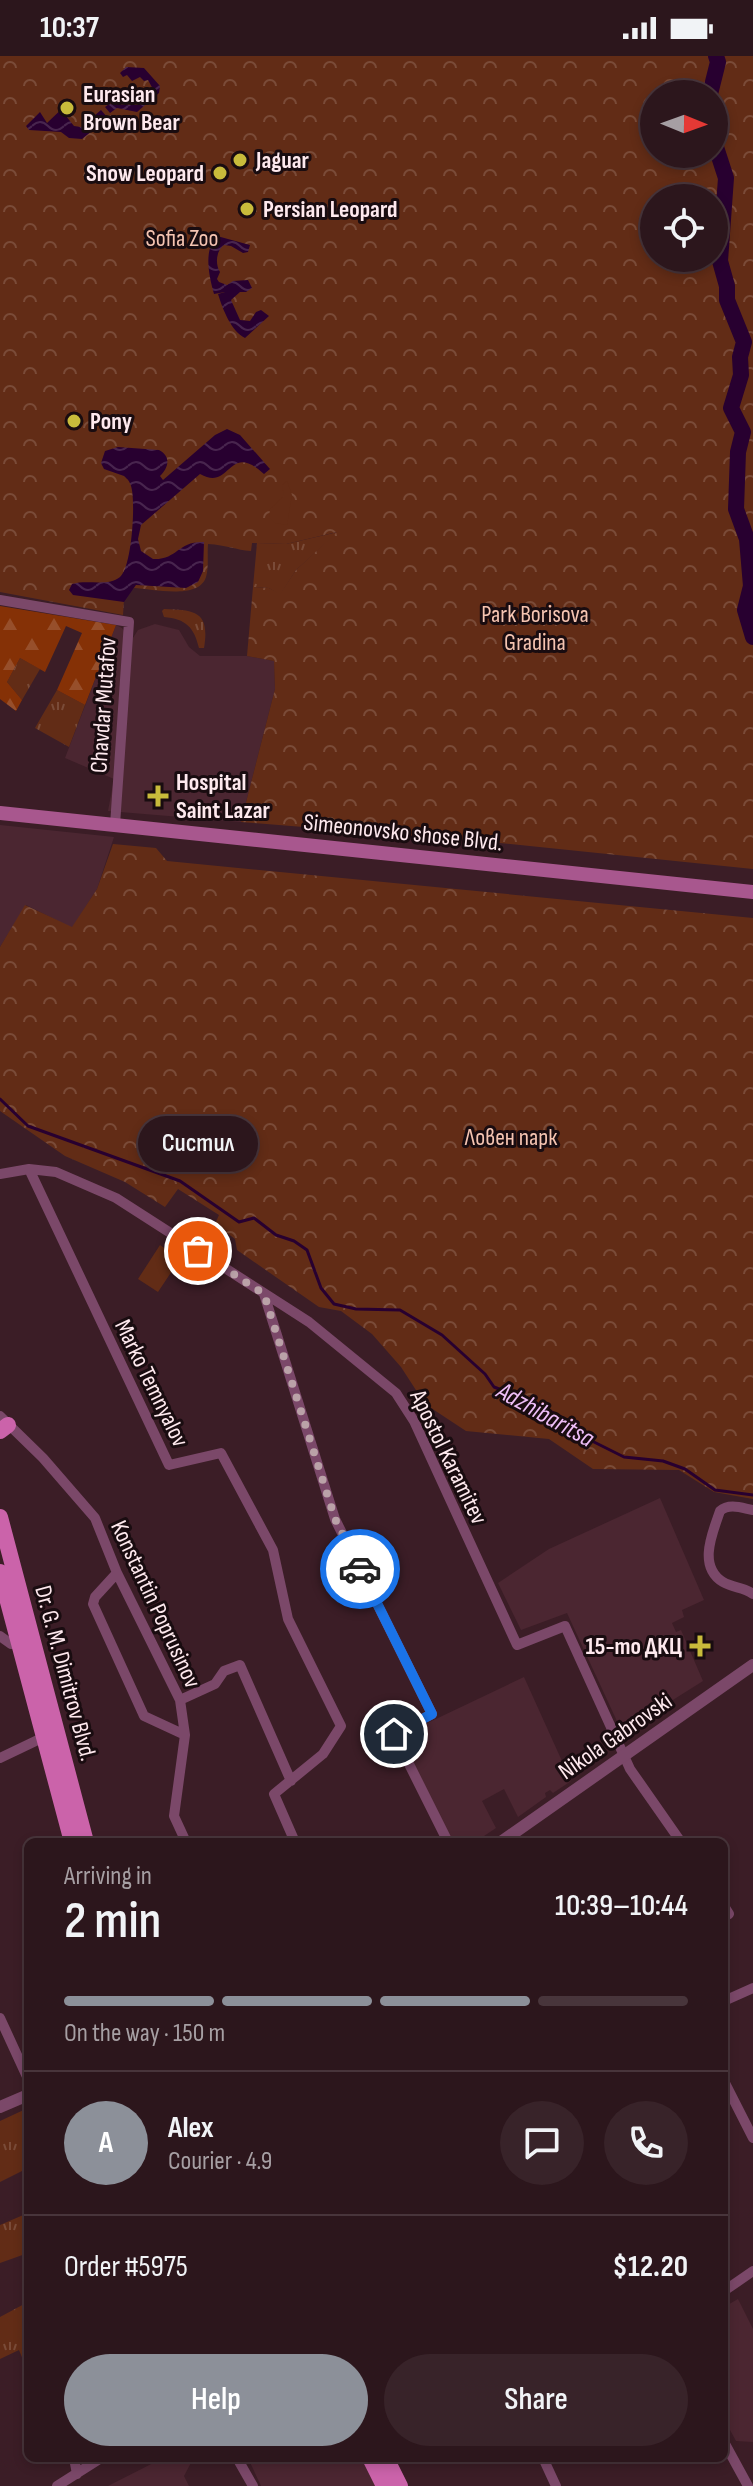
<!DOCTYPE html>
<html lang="en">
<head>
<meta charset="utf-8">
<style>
  :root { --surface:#2c161c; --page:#382329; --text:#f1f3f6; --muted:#a69fa3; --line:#48353b; --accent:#8c9099 }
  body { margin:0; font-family:"Sofia Sans Condensed",sans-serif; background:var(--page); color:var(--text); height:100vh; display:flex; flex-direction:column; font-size:30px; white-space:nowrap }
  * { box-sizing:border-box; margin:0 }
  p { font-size:26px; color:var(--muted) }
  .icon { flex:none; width:44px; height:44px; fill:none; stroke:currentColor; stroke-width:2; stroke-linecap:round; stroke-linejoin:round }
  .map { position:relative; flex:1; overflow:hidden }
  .side { position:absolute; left:24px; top:1782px; width:704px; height:624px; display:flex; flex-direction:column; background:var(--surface); border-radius:12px; box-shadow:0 4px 12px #0003,0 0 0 2px var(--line) }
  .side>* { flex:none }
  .needle { width:52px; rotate:91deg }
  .buttons { position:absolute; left:640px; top:24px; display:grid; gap:16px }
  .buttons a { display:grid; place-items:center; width:88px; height:88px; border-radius:50%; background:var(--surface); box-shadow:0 4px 12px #0003,0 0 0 2px var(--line); font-size:40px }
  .pin { position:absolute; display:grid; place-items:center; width:68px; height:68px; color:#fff; margin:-34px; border:4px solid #fff; border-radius:50%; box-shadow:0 2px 8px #0007 }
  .courier { position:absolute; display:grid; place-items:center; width:80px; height:80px; margin:-40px; border:6px solid #1a73e8; border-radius:50%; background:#fff; color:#222; box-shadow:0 2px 10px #0007 }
  .bubble { position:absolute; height:56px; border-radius:28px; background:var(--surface); box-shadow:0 4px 12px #0003,0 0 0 2px var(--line); font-size:26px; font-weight:600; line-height:56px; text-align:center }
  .overview em { font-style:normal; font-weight:600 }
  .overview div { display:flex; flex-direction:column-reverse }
  .overview { display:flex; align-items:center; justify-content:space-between; height:136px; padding:0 40px }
  h1 { font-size:52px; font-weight:600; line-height:60px }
  .bar { display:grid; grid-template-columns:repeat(4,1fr); gap:12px 8px; align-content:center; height:96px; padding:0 40px }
  .bar i { height:10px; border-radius:6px; background:var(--line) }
  .bar .on { background:var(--accent) }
  .bar p { grid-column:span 4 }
  .line { display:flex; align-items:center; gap:20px; padding:0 40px; border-top:2px solid var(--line) }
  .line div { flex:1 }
  .round { display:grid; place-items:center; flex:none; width:84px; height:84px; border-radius:42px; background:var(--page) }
  .cta { display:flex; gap:16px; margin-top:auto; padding:16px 40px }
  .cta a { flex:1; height:92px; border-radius:48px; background:var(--accent); color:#fff; font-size:32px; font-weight:600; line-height:92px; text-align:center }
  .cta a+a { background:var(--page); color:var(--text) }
  .status { display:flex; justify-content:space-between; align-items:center; height:56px; padding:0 40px; background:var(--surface); direction:ltr }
  .status svg { height:22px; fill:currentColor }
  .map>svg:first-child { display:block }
  .built { fill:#4b2631 }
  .grass { fill:url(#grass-tufts) }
  .forest { fill:url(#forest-firs) }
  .park { fill:url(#park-crowns); fill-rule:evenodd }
  .garden { fill:#622c16 }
  .water { fill:url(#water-waves) }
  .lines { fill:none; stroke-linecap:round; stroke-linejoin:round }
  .stream { stroke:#280030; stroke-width:3 }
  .river { stroke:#280030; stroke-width:16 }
  .minor { stroke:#7b4869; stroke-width:10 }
  .tertiary { stroke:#7b4869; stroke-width:12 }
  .secondary { stroke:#a8578e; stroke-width:14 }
  .primary { stroke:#cb63aa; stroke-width:16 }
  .done { stroke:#baa2a8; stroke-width:8; stroke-dasharray:0 14.4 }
  .route { stroke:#1a73e8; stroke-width:10 }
  .poi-dot { fill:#c8bb3b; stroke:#190c10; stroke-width:3 }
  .labels { text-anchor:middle; stroke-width:6; stroke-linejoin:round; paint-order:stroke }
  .poi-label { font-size:24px; font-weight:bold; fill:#fee9ee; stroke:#190c10; text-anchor:start }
  .park-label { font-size:24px; fill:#f5c4b1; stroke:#190c10 }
  .street-label { font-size:24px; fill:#fee9ee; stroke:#190c10 }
  .water-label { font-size:26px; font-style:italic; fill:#edbdf6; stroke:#190c10 }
</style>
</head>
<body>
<div class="status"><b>10:37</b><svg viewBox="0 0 49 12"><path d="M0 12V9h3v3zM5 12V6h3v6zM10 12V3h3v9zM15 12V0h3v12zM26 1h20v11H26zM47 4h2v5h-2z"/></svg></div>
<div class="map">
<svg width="753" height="2430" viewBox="0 0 753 2430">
  <defs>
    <pattern id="grass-tufts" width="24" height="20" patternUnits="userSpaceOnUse" patternTransform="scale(2)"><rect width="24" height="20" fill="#622c16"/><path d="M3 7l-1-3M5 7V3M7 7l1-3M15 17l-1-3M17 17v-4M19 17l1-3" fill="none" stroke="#7a4b38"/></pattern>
    <pattern id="forest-firs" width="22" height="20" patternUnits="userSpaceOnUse" patternTransform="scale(2)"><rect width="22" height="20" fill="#853106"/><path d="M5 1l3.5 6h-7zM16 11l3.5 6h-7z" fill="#974f2b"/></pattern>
    <pattern id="park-crowns" width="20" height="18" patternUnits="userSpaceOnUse" patternTransform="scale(2)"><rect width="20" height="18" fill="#622c16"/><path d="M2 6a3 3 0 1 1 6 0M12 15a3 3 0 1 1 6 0" fill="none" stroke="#7a4b38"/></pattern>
    <pattern id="water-waves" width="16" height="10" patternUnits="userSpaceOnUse" patternTransform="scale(2)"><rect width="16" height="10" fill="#280030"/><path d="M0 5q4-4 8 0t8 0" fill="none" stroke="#48254e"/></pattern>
  </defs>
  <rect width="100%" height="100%" fill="#3b1d26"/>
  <!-- built -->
  <path class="built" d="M155,568L179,574L189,591L200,600H247L274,605L275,633L241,766L108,755L114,723L65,702L116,569L122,572L131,585L138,574Z
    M0,769L114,781L97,833L72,872L26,849L0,891Z
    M660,1442L704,1544L682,1554L684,1561L672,1567L676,1576L681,1574L703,1625L622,1676L567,1557L521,1574L498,1527L549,1493Z
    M524,1621L571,1725L553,1737L550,1734L545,1737L546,1741L518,1761L504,1733L482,1745L496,1772L475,1786H453L398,1681Z
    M738,2243L753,2273V2386L736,2385L730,2374H724V2251Z
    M163,2402L193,2403L184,2420L189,2430H108Z
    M248,2402H365L379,2430H261Z"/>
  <!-- grass -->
  <path class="grass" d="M338,476L296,514L280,539L269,532L253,531L257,487L286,488Z
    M164,553C196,554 210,556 204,592H199C194,571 186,563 164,561L162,555Z
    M20,602L40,613L22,644L7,626Z
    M57,634L85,649L69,691L35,672Z
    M28,2052V2112L0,2126V2065Z
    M28,2157V2197L0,2207V2169Z
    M28,2246V2316L19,2294L0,2303V2261Z"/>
  <!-- forest -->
  <path class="forest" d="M0,550L116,569L85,649L57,634L82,577L66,570L45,616L20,602L7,626L22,644L16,655L0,643Z"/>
  <!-- park -->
  <path class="park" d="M0,0H753V813L490,786L241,766L275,633L274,605L247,600L253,531L269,532L280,538L296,514L337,476L286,488L252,487L251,495C236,494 227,489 208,488C207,498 209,511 206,521C199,544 153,533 134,532L124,543L123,559L0,536ZM654,38H714V98H654ZM654,142H714V202H654Z
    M113,788L156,792L167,805L753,862V1443L714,1436L679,1414L593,1413L549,1383L466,1375L425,1348L401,1311L372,1278L341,1255L319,1251L237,1194L235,1183L215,1168L219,1159L178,1133L165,1151L125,1126L65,1100L0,1055V891L25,849L72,871L97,833Z"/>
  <!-- garden -->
  <path class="garden" d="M287,425L292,439L287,469L275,467L269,461L270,453L284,440L282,429Z
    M160,1189L180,1203L158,1236L138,1223Z"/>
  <!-- water -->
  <path class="water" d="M126,11L144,12L160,30L159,37L137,56L117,52L110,57L105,51L109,48L138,49L154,35L148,24L144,25L140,21L132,25L127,19L123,21L120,17Z
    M70,45L74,50L66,60L74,70L81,71L101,54L108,62L82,83L69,82L61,76L29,74L26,70L40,56L47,67Z
    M217,180L250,189L248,196L243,197L231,190L224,189C216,195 215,208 220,216L217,223L219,226L227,229L233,225L248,224L252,232L246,236H240L231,244L240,264L250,265L256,256L261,254L269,260L245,282C231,275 223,254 218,238L225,236L214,238C209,220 203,194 217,180Z
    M227,373L240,379L270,413L264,418C227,384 232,436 200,418L141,469L138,483L141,495L153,503C178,504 177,485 204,486L203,515L198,526L186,532L136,529L124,546L73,539L69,534L72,528C87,523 108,531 120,521C132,511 136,445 131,430C129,424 128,424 124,420L104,413L101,407L105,395L118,391L159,394C172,401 168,412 160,420L163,424L215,379Z"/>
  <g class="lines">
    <!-- stream -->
    <path class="stream" d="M0,1043L28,1070L180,1125L239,1166L254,1162L276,1179L294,1185L307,1194L321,1232L334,1248L356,1253L400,1254L442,1279L485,1318L494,1331L531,1345L567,1364L592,1385L624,1401L663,1405L685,1413L715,1434L753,1439"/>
    <!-- river -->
    <path class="river" d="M710,38L718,6L716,0
      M714,85L726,122L720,205L727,230V244L744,286L740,301L741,319L731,352L743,376L738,396L736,453L747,483L751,530L745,554L753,581"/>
    <!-- minor -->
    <path class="minor" d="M0,544L129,566L115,769
      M29,1113L169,1409L221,1397L273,1494L288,1563L341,1670L323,1698L274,1738L295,1786
      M0,1118L29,1113L56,1116L116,1142L309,1266L396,1337L414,1365L517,1589L565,1570L630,1713L681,1786
      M264,1238L335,1463L432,1658L394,1678L448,1786
      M0,1360L43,1402L95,1462L117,1517L180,1644L185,1679L174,1760L186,1786
      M753,1454C742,1452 729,1447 720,1455C713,1476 697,1510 723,1526C733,1532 744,1531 753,1538
      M117,1517L95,1541L93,1548L144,1660L185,1679
      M0,1580L11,1588L19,1586
      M180,1644L215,1628L224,1615L240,1609L291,1725
      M0,1702L44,1681
      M724,1850L729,1858L724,1860
      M724,1945L753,1932
      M0,1962L28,2023
      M724,2025L753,2082
      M724,2235L753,2215
      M724,2386L748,2430
      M74,2402L77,2418
      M237,2402L253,2430
      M543,2402L556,2430
      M57,2430L101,2402"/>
    <!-- tertiary -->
    <path class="tertiary" d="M501,1786L753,1609
      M0,2051L28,2039"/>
    <!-- secondary -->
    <path class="secondary" d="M0,757L753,836"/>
    <!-- primary -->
    <path class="primary" d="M0,1375L8,1369
      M0,1461L86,1786
      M0,1516L72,1786
      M370,2402L384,2430
      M386,2402L400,2430"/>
  </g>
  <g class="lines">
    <!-- done -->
    <path class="done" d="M198,1195L264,1238L335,1463L360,1513"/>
    <!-- route -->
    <path class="route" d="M360,1513L432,1658L394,1678"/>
  </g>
  <!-- markers -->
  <g class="poi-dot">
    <circle cx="67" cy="52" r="8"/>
    <circle cx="240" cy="104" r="8"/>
    <circle cx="220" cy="117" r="8"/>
    <circle cx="247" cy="153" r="8"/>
    <circle cx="74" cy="365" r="8"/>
    <path d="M154 728h8v8h8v8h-8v8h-8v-8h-8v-8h8z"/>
    <path d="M696 1578h8v8h8v8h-8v8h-8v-8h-8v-8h8z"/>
  </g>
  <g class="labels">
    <!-- poi labels -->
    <g class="poi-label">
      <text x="83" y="46">Eurasian<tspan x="83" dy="28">Brown Bear</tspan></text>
      <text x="256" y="112">Jaguar</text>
      <text x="204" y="125" text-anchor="end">Snow Leopard</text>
      <text x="263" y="161">Persian Leopard</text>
      <text x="90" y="373">Pony</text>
      <text x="176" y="734">Hospital<tspan x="176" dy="28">Saint Lazar</tspan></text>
      <text x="682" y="1598" text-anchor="end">15-то ДКЦ</text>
    </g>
    <!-- park labels -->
    <g class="park-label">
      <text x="182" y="190">Sofia Zoo</text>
      <text x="535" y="566">Park Borisova<tspan x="535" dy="28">Gradina</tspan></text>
      <text x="511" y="1089">Ловен парк</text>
    </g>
    <!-- street labels -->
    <g class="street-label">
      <text transform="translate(103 649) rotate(-86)" y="8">Chavdar Mutafov</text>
      <text transform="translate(403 776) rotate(6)" y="8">Simeonovsko shose Blvd.</text>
      <text transform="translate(152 1327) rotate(64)" y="8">Marko Temnyalov</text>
      <text transform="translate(449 1401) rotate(64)" y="8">Apostol Karamitev</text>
      <text transform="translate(156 1548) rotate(65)" y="8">Konstantin Poprusinov</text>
      <text transform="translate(66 1617) rotate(75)" y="8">Dr. G. M. Dimitrov Blvd.</text>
      <text transform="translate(615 1680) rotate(-35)" y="8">Nikola Gabrovski</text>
    </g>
    <!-- water labels -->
    <g class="water-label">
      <text transform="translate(546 1358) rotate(29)" y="9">Adzhibaritsa</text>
    </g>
  </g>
</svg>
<div class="buttons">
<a><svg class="needle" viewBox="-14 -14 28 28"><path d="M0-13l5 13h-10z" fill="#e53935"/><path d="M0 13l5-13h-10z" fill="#a69fa3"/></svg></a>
<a><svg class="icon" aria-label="locate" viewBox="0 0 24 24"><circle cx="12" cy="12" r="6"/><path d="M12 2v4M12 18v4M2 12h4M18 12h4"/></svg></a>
</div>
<div class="pin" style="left:198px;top:1195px;background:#ea580c"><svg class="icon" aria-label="bag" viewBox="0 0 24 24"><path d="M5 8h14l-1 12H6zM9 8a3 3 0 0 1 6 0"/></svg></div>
<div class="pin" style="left:394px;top:1678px;background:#1f2937"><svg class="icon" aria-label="home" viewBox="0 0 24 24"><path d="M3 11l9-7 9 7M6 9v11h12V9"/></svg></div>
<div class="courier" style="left:360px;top:1513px"><svg class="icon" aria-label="car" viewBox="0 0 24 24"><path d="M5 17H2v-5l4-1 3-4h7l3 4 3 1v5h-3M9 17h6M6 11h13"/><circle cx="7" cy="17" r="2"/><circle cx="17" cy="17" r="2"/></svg></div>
<div class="bubble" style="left:138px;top:1060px;width:120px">Систил</div>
<section class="side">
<div class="overview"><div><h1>2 min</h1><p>Arriving in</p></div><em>10:39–10:44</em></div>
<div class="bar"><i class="on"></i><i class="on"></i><i class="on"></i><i></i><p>On the way · 150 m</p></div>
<div class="line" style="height:144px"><b class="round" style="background:var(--accent);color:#fff">A</b><div><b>Alex</b><p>Courier · 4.9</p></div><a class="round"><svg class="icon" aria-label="chat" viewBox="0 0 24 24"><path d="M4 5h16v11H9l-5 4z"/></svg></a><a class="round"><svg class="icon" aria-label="phone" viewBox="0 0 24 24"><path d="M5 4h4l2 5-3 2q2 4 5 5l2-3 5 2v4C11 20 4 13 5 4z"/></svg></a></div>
<div class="line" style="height:104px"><div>Order #5975</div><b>$12.20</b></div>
<div class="cta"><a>Help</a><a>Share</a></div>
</section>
</div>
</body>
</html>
